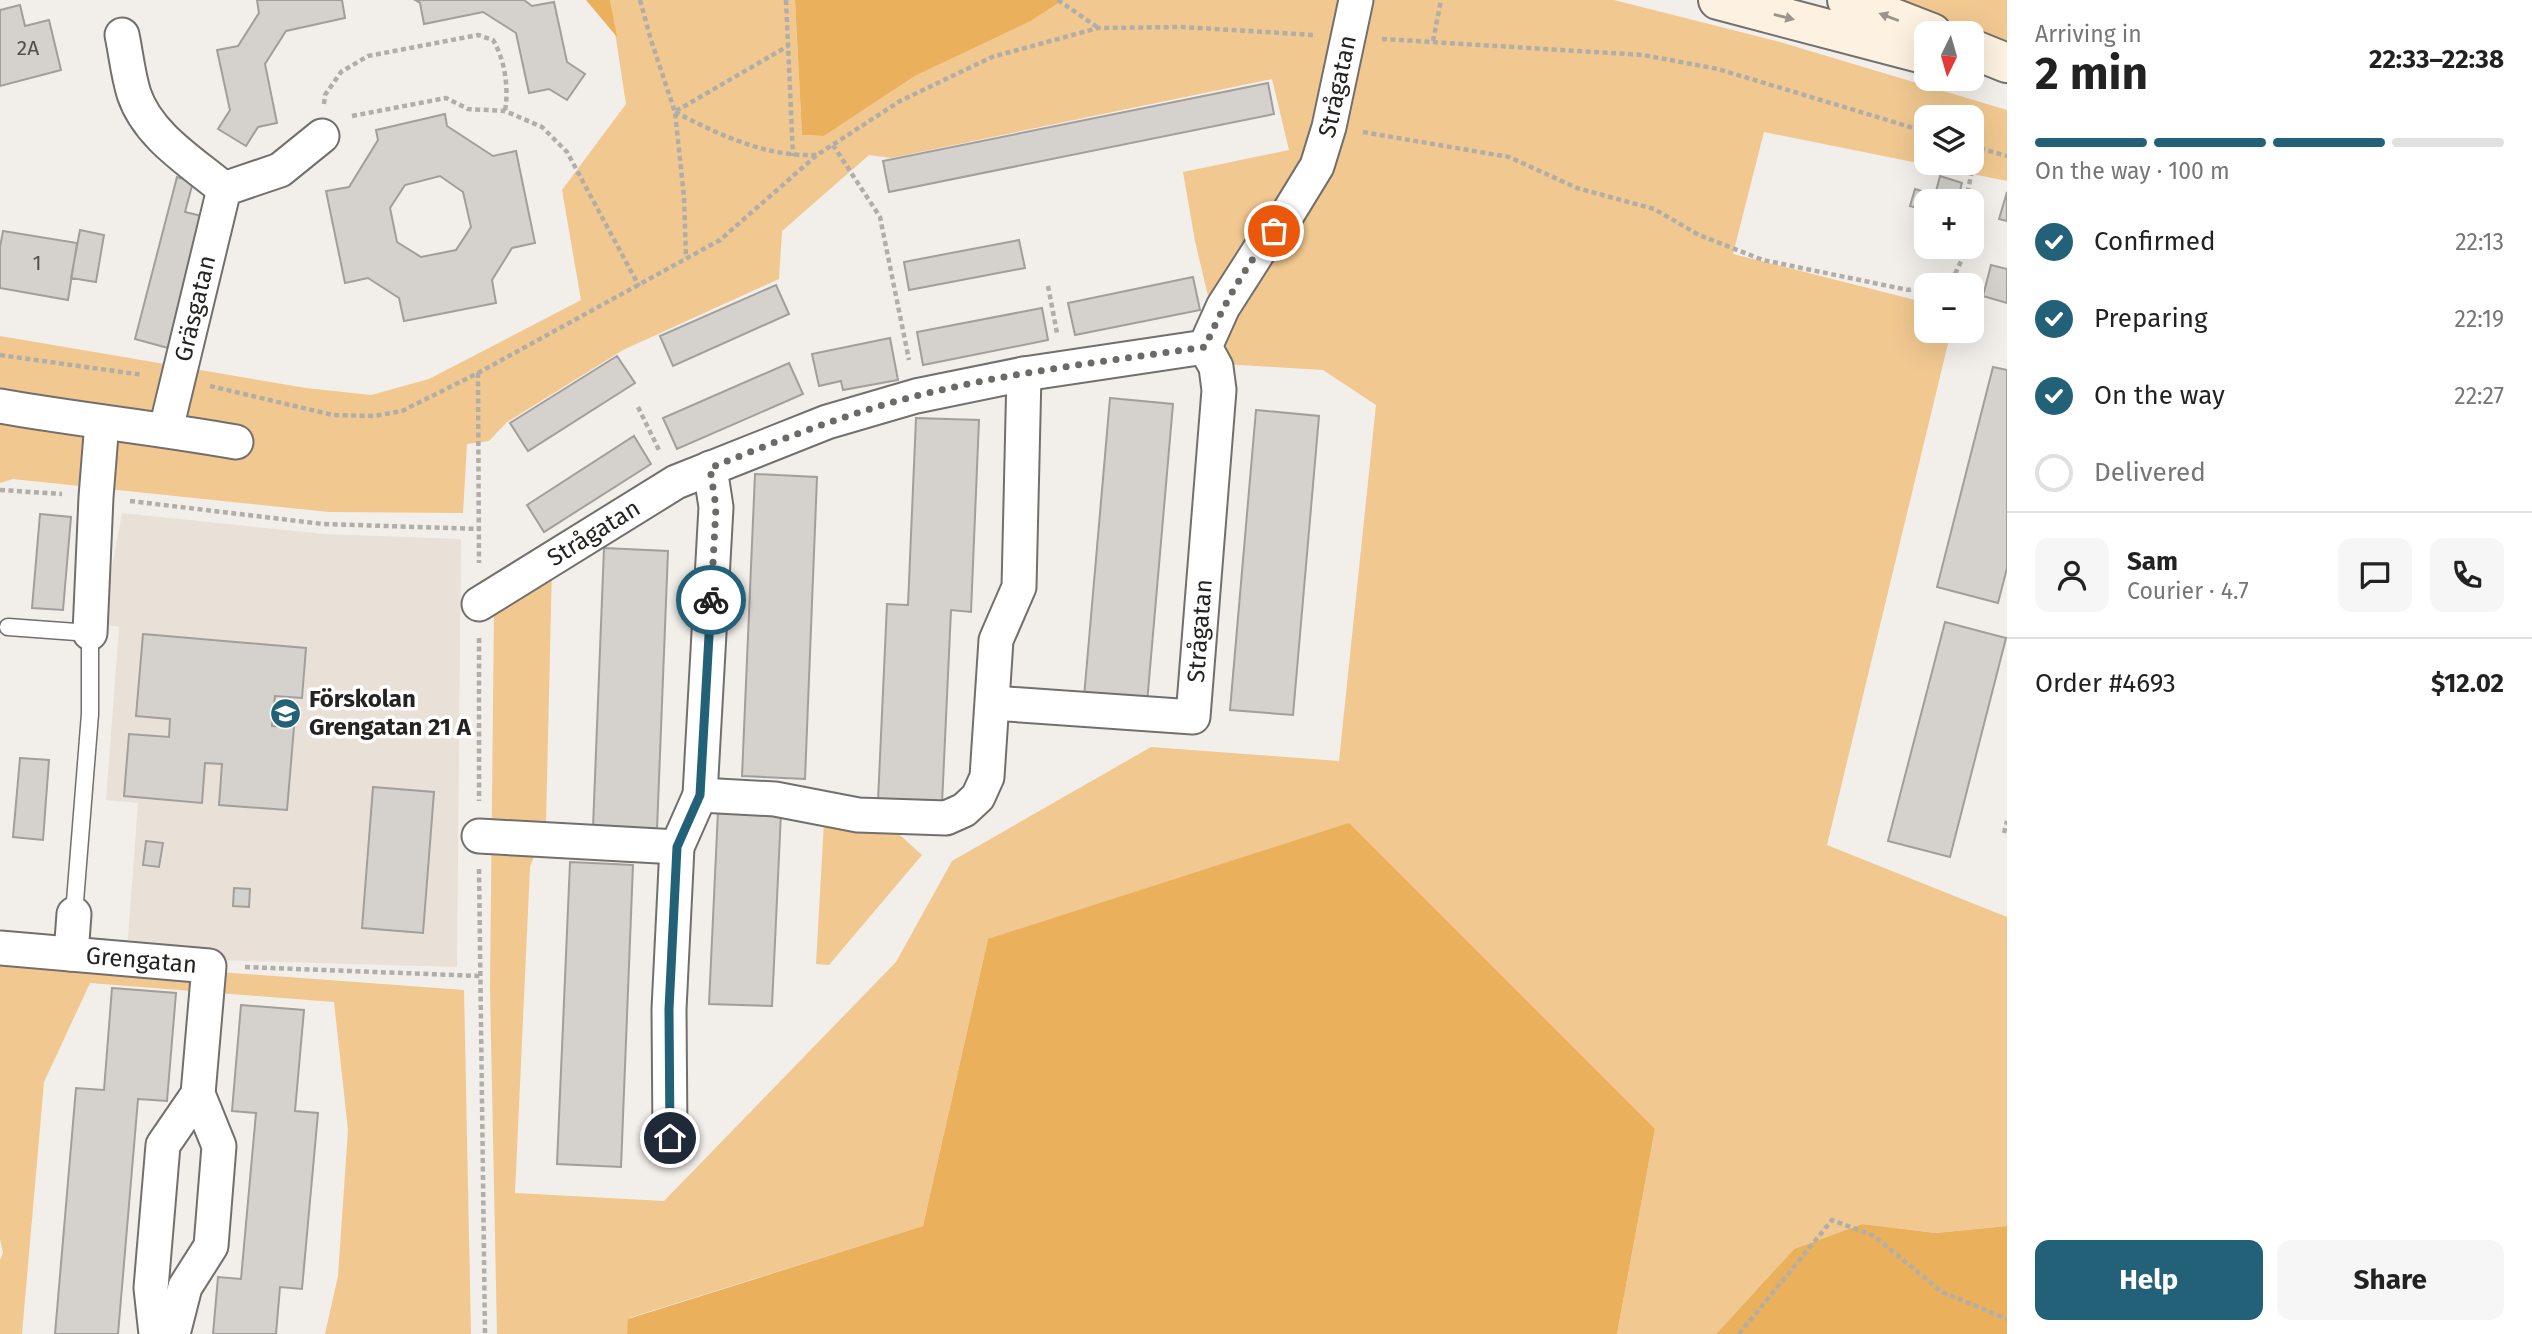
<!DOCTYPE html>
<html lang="en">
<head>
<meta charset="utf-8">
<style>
  :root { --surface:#fff; --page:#f6f6f6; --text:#222; --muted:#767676; --line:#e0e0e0; --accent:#226177 }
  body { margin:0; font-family:"Fira Sans",sans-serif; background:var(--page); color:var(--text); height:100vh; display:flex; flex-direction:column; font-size:26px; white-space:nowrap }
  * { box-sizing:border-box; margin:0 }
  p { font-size:23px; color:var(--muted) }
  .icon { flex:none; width:38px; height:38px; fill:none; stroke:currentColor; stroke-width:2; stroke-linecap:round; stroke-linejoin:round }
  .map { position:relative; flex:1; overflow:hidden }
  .drawer { display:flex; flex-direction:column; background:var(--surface); width:525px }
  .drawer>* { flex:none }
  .needle { width:46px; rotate:185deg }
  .buttons { position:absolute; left:1914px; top:21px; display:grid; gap:14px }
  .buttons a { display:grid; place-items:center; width:70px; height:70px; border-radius:14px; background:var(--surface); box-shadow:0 7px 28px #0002; font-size:35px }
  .pin { position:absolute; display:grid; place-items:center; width:60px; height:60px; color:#fff; margin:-30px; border:4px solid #fff; border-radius:50%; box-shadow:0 2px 7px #0007 }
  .courier { position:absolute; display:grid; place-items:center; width:70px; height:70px; margin:-35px; border:5px solid #226177; border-radius:50%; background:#fff; color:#222; box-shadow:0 2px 9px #0007 }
  .overview em { font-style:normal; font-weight:700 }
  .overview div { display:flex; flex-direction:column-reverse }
  .overview { display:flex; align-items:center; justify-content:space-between; height:119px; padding:0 28px }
  h1 { font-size:46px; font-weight:700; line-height:52px }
  .bar { display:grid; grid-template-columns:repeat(4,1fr); gap:10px 7px; align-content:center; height:84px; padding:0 28px }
  .bar i { height:9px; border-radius:5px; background:var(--line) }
  .bar .active { background:var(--accent) }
  .bar p { grid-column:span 4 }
  .line { display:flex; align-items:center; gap:18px; padding:0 28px; border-top:2px solid var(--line) }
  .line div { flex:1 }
  .round { display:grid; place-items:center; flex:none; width:74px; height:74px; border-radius:14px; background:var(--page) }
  ol { padding:0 28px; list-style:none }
  li { display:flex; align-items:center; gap:21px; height:77px }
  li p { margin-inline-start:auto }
  li .icon { padding:7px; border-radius:50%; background:var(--accent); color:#fff; stroke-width:4 }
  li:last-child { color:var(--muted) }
  li i { width:38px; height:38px; border:4px solid var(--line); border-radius:50% }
  .cta { display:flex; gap:14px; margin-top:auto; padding:14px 28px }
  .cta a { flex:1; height:80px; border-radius:14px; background:var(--accent); color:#fff; font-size:28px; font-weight:700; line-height:80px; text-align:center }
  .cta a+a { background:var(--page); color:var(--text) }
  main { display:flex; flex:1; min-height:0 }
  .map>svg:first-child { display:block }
  .built { fill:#e9e1d7 }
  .green { fill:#f1c890; fill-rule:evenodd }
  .forest { fill:#eab05c }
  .building { fill:#d5d2ce; stroke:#a19e9b; stroke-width:2; fill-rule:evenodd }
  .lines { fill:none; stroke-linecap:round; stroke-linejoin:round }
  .lane-casing { stroke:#726f6c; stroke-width:19 }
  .street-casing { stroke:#726f6c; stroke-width:37 }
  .secondary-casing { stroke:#726f6c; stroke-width:42 }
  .path { stroke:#b1aeaa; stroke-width:4.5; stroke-dasharray:5 3.5; stroke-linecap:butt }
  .lane { stroke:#fff; stroke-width:16 }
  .street { stroke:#fff; stroke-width:33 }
  .secondary { stroke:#fdf1e1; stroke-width:38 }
  .oneway { fill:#9b948b }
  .done { stroke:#6c6a67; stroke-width:7; stroke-dasharray:0 12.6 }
  .route { stroke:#226177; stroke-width:9 }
  .labels { text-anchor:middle; stroke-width:7; stroke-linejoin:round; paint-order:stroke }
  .number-label { font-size:21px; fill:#504f4c }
  .street-label { font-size:24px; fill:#242321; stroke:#fff }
  .poi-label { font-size:24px; font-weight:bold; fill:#242321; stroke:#fff; text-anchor:start }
</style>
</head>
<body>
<main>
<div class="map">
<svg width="2007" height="1334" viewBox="0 0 2007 1334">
  <rect width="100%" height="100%" fill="#f2eeea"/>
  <!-- built -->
  <path class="built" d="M122,513L324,534L461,539L457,967L211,960L127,950L138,803L106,800L119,627L101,624Z"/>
  <!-- green -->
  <path class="green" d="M610,0H795L802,135L824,136L915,76L1031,21L1063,0H1614L1780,42L2007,110V181L1764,132L1733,254L1927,303V331H1951L1827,845L2007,917V1226L1936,1233L1862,1224L1794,1249L1716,1334H1617L1655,1129L988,939L923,1226L629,1318L627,1334H497L490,989L494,610L552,566L546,824L530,867L515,1193L664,1201L896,962L952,861L1151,747L1339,761L1376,405L1323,370L1224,364L1195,241L1183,172L1289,150L1272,79L891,158L869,155L782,231L779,279L623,350L507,422L489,441L467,444L463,513L329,512L13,479L0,483V336L306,388L371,395L429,379L581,300L562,190L626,104ZM1927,117H1972V163H1927Z
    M1884,0H2007V41Z
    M824,822L892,828L922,855L829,965L816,964Z
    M0,956L464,990L471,1334H325L338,1276L348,1130L334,1002L90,983L44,1082L22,1334H0V1260L3,1253L0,1239Z"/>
  <!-- forest -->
  <path class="forest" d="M586,0H610L617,37Z
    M795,0H1063L1031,21L915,76L824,136L802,135Z
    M1349,823L1655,1129L1617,1334H627L628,1319L923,1226L988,939Z
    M1862,1224L1936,1233L2007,1226V1334H1716L1794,1249Z"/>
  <!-- building -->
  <path class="building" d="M257,0H342L345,18L286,31L265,64L277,123L258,127L246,146L218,129L230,110L217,50L238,46L259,13Z
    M415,0H524L532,6L554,2L567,62L585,74L567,100L549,89L529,93L516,33L483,12L424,24L420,3Z
    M20,5L25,26L49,20L61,70L0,86V10Z
    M1268,83L1274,114L889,192L883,161Z
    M445,114L447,126L493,156L516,151L535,243L512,248L492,280L496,303L404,321L399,298L368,278L345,283L326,191L349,187L378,140L376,130ZM440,176L463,192L471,227L456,250L421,257L397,242L390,208L405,185Z
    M1940,176L1962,183L1957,201H1927V211L1910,206L1915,189L1935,195Z
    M177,177L193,182L185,212L202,216L168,348L135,339Z
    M2007,192V221L1999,219Z
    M80,230L104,235L96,282L71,278Z
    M3,231L77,243L68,300L0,288V247Z
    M1019,240L1025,268L909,290L904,262Z
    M1991,265L2007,269V303L1983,296Z
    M1193,277L1200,310L1075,335L1068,303Z
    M776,285L789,314L673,366L660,336Z
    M1042,308L1048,340L923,365L917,332Z
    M890,338L898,380L843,390L841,381L819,386L812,354Z
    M617,356L635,383L528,451L510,423Z
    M789,363L803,394L677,449L663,418Z
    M1993,367L2007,370V568L1998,603L1937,587Z
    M1110,398L1173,404L1147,703L1084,697Z
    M1256,410L1319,416L1293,715L1230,710Z
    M916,418L979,420L971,612L951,610L942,804L878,801L887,604L908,605Z
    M634,436L651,464L544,532L527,505Z
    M755,474L817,477L805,779L742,776Z
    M40,514L71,517L63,610L32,608Z
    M604,548L668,551L657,830L593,828Z
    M1945,622L2006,638L1950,857L1888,841Z
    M143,634L306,648L302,698L275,696L272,726L294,727L287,810L219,805L222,764L205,763L202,803L124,796L129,734L169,737L170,719L136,716Z
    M20,758L49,760L43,840L13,837Z
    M373,787L434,792L423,933L362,928Z
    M718,811L781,813L772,1006L709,1004Z
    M146,841L163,843L159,867L143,865Z
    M570,862L633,865L621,1167L557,1164Z
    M234,888L250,889L249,907L233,906Z
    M112,988L176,993L167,1101L138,1099L118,1334H55L76,1088L104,1090Z
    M241,1005L304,1010L295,1111L318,1113L302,1289L280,1287L276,1334H213L218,1277L241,1279L256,1113L232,1111Z"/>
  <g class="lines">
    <defs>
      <path id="lane" d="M8,627L90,633V714L74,914"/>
      <g id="street">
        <path d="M122,35C126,54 128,75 134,94C148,136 192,162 224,189"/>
        <path d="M0,406C79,420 158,428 236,442"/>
        <path id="s1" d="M166,429L224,189L280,170L322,136"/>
        <path id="s2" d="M479,604L676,482L827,422L916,396L1024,374L1205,347L1223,307L1262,246L1287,215L1317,166L1329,127L1356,0"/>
        <path d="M90,633L96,497L102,422"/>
        <path id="s3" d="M993,703L1193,717L1219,390L1216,367L1205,347"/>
        <path d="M700,795L716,507L710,468"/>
        <path d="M479,836L677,847"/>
        <path id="s4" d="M0,948L209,966L198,1094L163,1145L151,1288L156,1334"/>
        <path d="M71,954L74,914"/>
        <path d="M670,1138L669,1009L677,847L700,795L775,799L858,815L946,818L964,810L978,797L987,777L996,640L1019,587L1024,374"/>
        <path d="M173,1334L185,1287L211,1246L219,1146L198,1094"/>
      </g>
      <path id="secondary" d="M1718,0L1927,55
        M1847,0L1932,33
        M1972,49L2007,63"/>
    </defs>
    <!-- lane casing -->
    <use href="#lane" class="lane-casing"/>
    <!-- street casing -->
    <use href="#street" class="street-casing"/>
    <!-- secondary casing -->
    <use href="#secondary" class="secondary-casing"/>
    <!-- path -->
    <path class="path" d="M640,0L651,40L675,112L684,197L686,258
      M786,0L793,156
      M1058,0L1097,27
      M1382,39L1643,55L1718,69L1927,132
      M1433,41L1441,0
      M324,104L325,95L341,72L368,56L478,35L493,40C505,60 509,88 505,111
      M676,111L788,46
      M675,112C720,135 765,157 817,155
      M352,116L446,98L468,109L505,111L542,127L567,152L639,286
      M1363,132L1509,157L1577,188L1654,209L1699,235L1763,260L1908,290L1927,287
      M833,145L880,217L909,360
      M1972,146L2007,156
      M1969,201L1968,190L1977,147
      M1972,222L1974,235L1972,239
      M1935,285L1951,282L1968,247
      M1048,286L1057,333
      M0,355L143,375
      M478,373L479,563
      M210,386L333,415L374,416L402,411L478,373L720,240L817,155L900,101L992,57L1098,28L1182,27L1314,35
      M638,407L659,450
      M0,490L62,494
      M130,501L323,524L480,529
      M479,638V801
      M2004,833L2007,821
      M479,869L485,1334
      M245,967L480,976
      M1739,1334L1832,1220L1874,1236L1942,1292L2007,1319"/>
    <!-- lane -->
    <use href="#lane" class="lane"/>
    <!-- street -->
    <use href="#street" class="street"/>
    <!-- secondary -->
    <use href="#secondary" class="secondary"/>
  </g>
  <!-- one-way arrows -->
  <defs><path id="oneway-solid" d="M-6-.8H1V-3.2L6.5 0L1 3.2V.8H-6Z" transform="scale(1.75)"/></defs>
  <g class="oneway">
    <use href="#oneway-solid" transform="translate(1784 17) rotate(14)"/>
    <use href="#oneway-solid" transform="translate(1889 17) rotate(-159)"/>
  </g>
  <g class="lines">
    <!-- done -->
    <path class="done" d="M711,600L716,507L710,468C777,441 845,414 916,396C1010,372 1108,361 1205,347C1223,306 1245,266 1274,231"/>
    <!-- route -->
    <path class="route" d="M670,1138L669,1009L677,847L700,795L711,600"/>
  </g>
  <!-- icons -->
  <defs>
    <symbol id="school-disc" viewBox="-11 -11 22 22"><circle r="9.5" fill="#226177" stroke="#fff"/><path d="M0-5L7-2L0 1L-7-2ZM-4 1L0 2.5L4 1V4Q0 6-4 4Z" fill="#fff"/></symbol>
  </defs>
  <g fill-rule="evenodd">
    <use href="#school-disc" x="268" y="696" width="35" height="35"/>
  </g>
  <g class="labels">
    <!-- number labels -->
    <g class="number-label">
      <text x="28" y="55">2A</text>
      <text x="37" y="270">1</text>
    </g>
    <!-- street labels -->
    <g class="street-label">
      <text dy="8" stroke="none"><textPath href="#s2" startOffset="1076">Strågatan</textPath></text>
      <text dy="8" stroke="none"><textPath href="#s1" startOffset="124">Gräsgatan</textPath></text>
      <text dy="8" stroke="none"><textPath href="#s2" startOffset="135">Strågatan</textPath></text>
      <text dy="8" stroke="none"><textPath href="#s3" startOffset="287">Strågatan</textPath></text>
      <text dy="8" stroke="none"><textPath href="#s4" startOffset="142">Grengatan</textPath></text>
    </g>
    <!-- poi labels -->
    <g class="poi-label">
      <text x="309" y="707">Förskolan<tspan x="309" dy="28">Grengatan 21 A</tspan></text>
    </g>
  </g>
</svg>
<div class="buttons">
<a><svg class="needle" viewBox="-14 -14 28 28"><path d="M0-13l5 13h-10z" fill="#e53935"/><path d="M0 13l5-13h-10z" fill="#767676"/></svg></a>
<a><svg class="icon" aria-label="layers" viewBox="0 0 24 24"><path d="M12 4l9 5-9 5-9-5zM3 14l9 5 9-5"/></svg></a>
<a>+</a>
<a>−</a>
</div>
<div class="pin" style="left:1274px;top:231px;background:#ea580c"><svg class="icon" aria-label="bag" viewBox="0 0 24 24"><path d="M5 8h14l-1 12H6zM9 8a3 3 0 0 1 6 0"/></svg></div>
<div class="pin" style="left:670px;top:1138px;background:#1f2937"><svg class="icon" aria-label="home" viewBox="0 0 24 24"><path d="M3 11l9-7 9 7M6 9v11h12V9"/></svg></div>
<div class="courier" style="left:711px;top:600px"><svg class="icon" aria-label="bike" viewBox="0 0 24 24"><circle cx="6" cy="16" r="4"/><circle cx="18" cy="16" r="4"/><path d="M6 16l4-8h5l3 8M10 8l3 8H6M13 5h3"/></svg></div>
</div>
<section class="drawer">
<div class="overview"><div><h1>2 min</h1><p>Arriving in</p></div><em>22:33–22:38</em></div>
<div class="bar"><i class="active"></i><i class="active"></i><i class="active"></i><i></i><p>On the way · 100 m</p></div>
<ol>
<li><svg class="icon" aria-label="check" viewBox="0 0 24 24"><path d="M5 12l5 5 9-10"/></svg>Confirmed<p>22:13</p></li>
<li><svg class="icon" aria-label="check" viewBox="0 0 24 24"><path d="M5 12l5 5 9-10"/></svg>Preparing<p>22:19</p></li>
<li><svg class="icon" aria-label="check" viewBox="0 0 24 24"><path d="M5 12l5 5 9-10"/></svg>On the way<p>22:27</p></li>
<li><i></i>Delivered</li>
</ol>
<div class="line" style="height:126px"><a class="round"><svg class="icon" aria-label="person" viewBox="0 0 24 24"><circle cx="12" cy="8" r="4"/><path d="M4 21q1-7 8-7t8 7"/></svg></a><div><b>Sam</b><p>Courier · 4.7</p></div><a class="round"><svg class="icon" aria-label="chat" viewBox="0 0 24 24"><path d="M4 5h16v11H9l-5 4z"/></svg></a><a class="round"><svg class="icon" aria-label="phone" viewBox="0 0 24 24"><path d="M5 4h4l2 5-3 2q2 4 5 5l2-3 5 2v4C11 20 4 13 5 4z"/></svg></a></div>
<div class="line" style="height:91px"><div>Order #4693</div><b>$12.02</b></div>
<div class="cta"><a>Help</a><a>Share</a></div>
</section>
</main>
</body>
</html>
